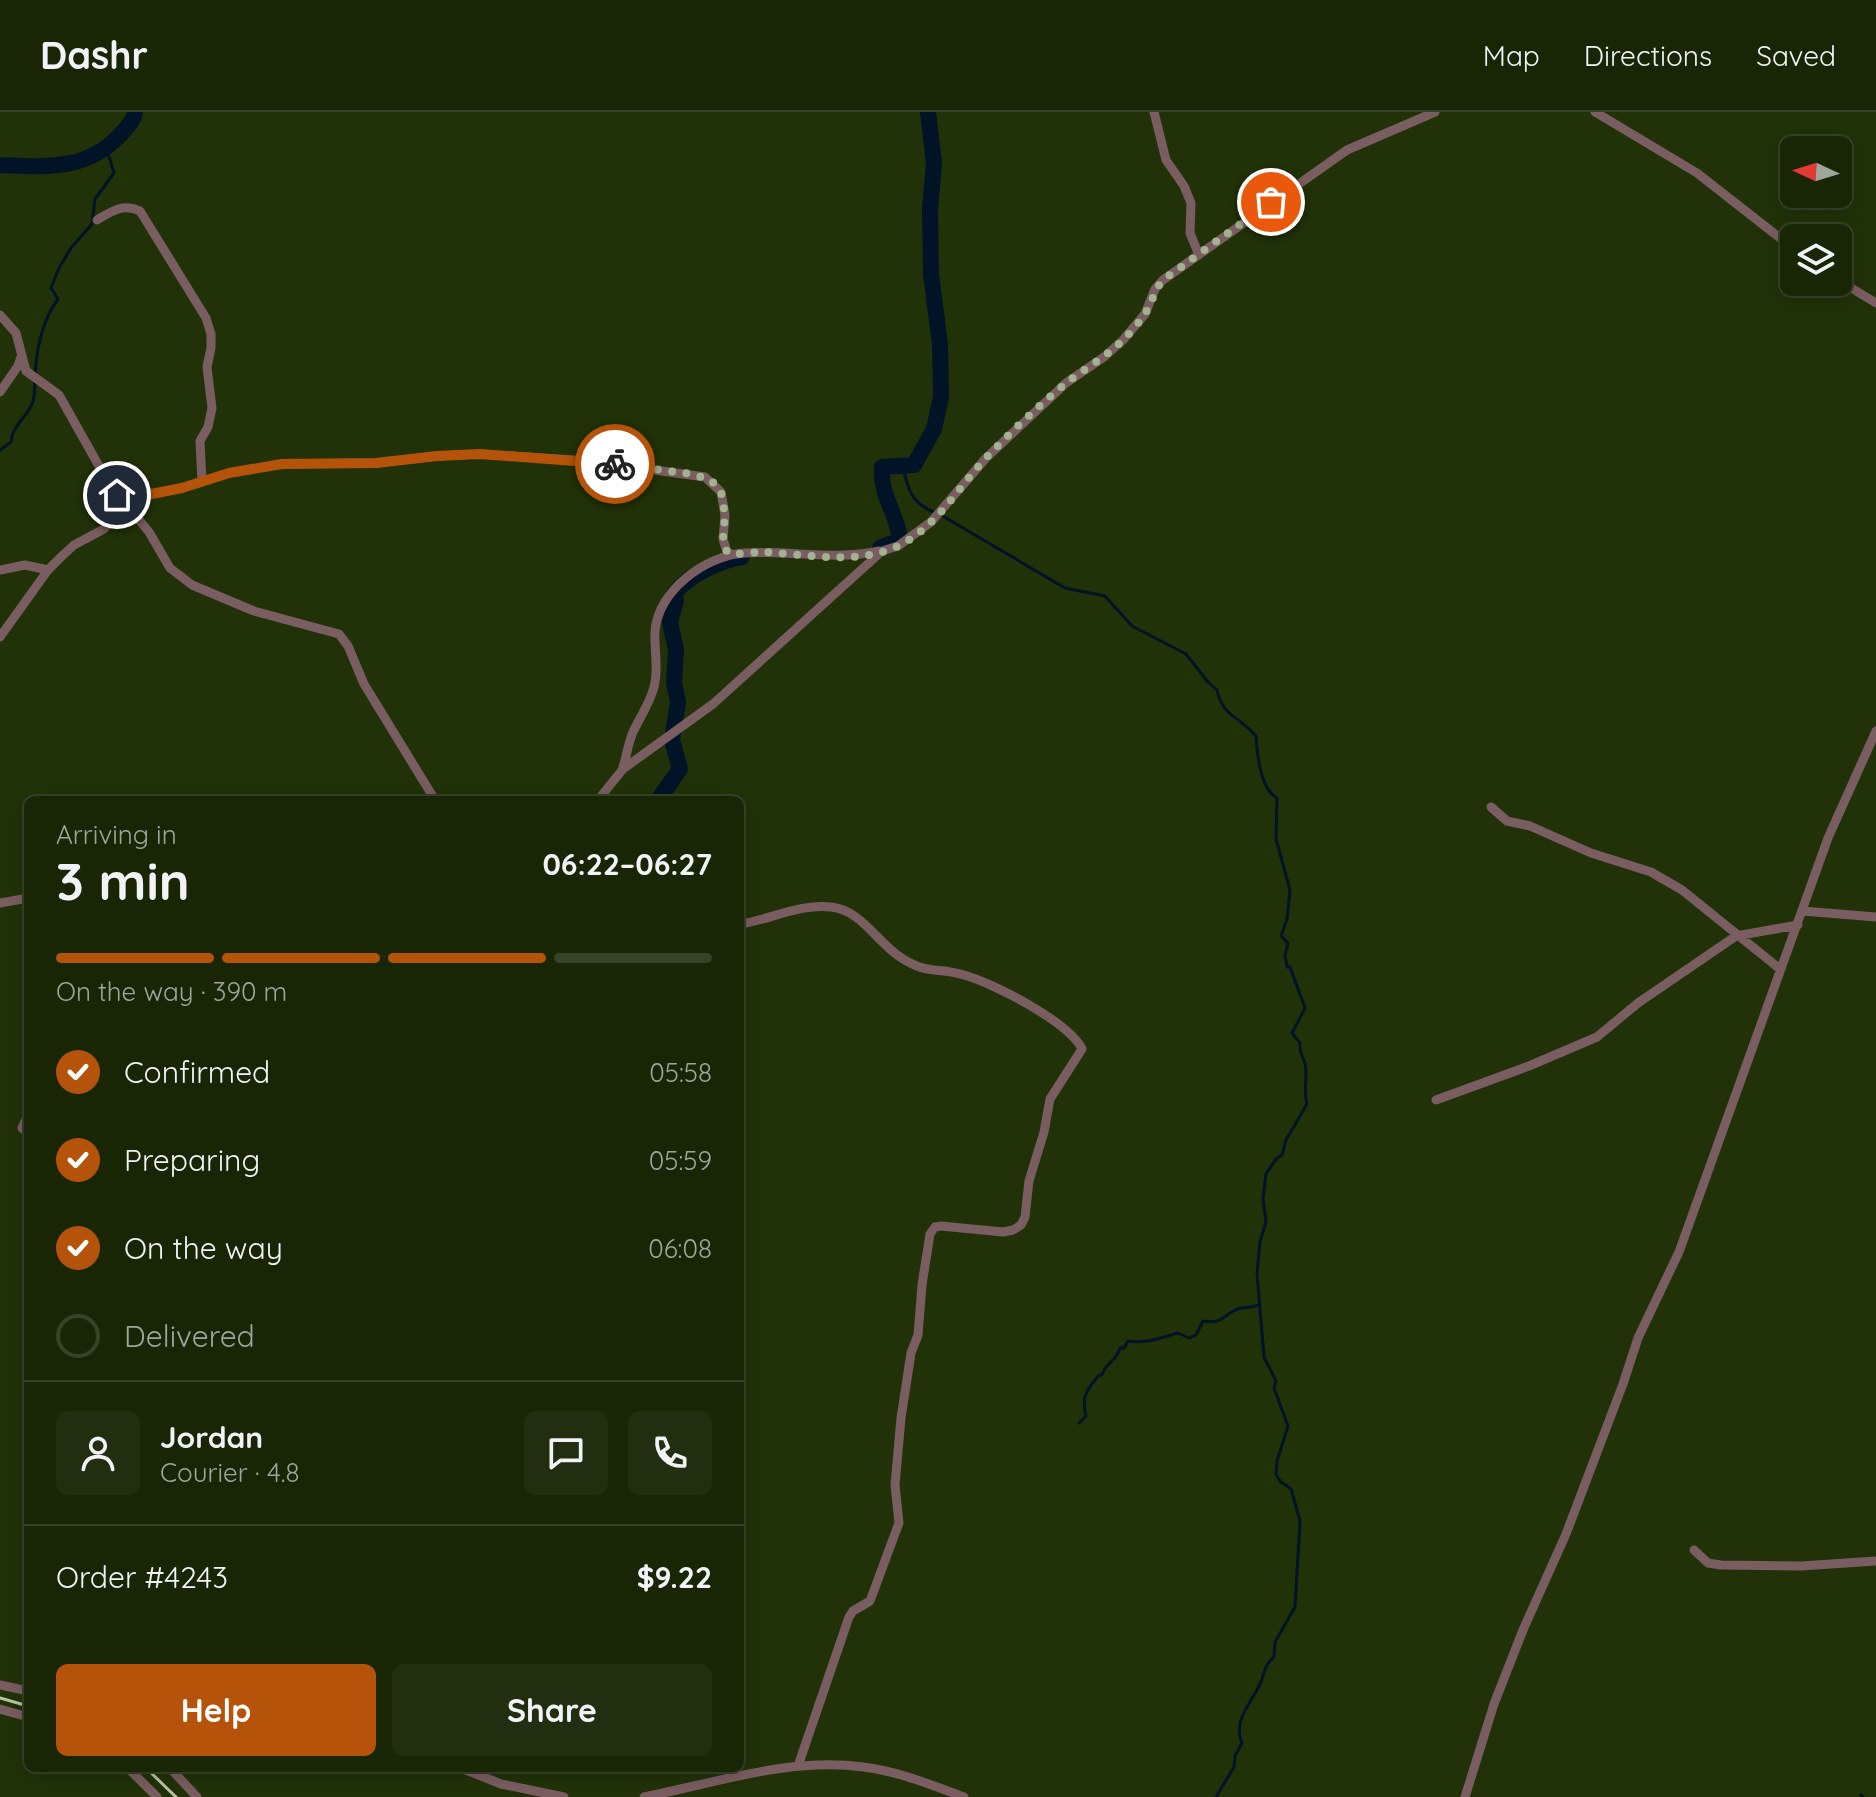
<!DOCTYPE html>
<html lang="en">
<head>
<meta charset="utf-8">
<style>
  :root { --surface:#192606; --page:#222e10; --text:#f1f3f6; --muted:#9fa59b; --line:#374328; --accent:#b45309 }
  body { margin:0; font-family:Quicksand,sans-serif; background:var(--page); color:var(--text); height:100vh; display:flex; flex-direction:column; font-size:30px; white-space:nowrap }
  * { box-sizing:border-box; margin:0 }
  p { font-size:26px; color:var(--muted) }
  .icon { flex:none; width:44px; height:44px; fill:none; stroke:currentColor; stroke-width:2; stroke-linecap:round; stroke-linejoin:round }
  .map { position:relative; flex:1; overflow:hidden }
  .sheet { position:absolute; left:24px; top:684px; width:720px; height:976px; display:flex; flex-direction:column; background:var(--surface); border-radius:12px; box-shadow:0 4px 20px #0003,0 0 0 2px var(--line) }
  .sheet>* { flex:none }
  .needle { width:52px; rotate:274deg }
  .fabs { position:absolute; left:1780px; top:24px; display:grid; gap:16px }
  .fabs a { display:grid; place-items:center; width:72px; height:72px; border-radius:12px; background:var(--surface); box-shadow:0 4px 20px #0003,0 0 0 2px var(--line); font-size:40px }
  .pin { position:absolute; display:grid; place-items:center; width:68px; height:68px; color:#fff; margin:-34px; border:4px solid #fff; border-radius:50%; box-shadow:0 2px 8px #0007 }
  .courier { position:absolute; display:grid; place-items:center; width:80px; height:80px; margin:-40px; border:6px solid #b45309; border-radius:50%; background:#fff; color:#222; box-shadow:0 2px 10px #0007 }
  .summary em { font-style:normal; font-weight:700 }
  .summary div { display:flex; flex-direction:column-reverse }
  .summary { display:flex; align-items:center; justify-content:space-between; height:136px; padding:0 32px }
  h1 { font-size:52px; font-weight:700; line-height:60px }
  .bar { display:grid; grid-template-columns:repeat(4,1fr); gap:12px 8px; align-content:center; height:96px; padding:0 32px }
  .bar i { height:10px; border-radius:6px; background:var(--line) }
  .bar .current { background:var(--accent) }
  .bar p { grid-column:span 4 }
  .line { display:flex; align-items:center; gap:20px; padding:0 32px; border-top:2px solid var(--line) }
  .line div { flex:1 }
  .round { display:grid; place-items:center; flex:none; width:84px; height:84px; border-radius:12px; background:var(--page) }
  ol { padding:0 32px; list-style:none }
  li { display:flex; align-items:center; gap:24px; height:88px }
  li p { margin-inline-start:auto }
  li .icon { padding:8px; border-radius:50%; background:var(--accent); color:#fff; stroke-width:4 }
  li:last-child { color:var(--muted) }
  li i { width:44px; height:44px; border:4px solid var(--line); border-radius:50% }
  .cta { display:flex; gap:16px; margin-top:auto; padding:16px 32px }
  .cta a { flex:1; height:92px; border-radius:12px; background:var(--accent); color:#fff; font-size:32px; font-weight:700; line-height:92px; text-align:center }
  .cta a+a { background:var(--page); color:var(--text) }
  header { display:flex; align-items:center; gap:48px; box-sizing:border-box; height:112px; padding:0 40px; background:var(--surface); border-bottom:2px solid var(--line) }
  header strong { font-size:38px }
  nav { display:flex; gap:44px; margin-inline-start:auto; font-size:28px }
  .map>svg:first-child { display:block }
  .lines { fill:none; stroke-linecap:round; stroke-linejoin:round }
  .stream { stroke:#001327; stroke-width:3 }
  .river { stroke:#001327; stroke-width:16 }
  .minor { stroke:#7a5d61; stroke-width:9 }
  .rail { stroke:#b7c4a8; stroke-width:3 }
  .done { stroke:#a3b192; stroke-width:8; stroke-dasharray:0 14.4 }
  .route { stroke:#b45309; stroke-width:10 }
</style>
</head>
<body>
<header>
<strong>Dashr</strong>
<nav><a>Map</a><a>Directions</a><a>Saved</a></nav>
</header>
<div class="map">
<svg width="1876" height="1685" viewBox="0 0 1876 1685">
  <rect width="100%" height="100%" fill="#213208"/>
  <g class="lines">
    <!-- stream -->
    <path class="stream" d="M0,338L11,330C12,314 26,306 32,292C36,283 34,275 35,266C36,239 42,209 58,187L51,176L59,156L71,136L92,112L95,87L114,61L107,38
      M903,354C907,376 912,392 934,400
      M941,403L1065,476L1105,484L1132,514L1186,542L1208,570L1217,578C1223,605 1239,604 1256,624C1257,641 1260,677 1277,686L1276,727L1290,778L1287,807L1281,824L1288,831L1285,843L1287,855H1290L1305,896L1292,921L1300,931C1299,940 1302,943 1305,951C1308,964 1303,979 1307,992L1286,1028L1282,1043L1276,1047L1266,1062L1263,1086L1266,1110L1260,1130L1257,1162L1264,1245L1276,1269L1274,1276L1288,1314L1277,1349L1276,1363L1281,1370L1291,1377L1300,1409L1295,1495L1275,1530L1274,1545C1264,1554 1265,1560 1260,1572C1251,1591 1232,1610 1242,1631L1235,1644L1234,1655L1216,1685
      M1079,1311L1086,1304C1081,1284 1087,1278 1099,1263H1102C1105,1251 1117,1249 1120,1236H1124L1128,1229C1146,1232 1160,1226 1178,1221L1189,1226L1196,1223L1203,1209C1225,1213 1224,1200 1241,1196C1248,1195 1253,1196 1260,1192
      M1861,1683L1863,1685"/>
    <!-- river -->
    <path class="river" d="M0,53C47,55 88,59 122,21C128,14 134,9 135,0
      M880,436L900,428C897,400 880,385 882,355L914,353L934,317L941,285L940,233L931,162L930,97L934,51L928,0
      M658,688L680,657L672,628L678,590L674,571L676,538L670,510L676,489L674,482C689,463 718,449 742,445"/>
    <!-- minor -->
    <path class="minor" d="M1154,0L1166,48L1184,74L1191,91L1190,121L1199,143
      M1595,0L1697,61L1794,137
      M97,108C112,99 123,91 140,99L206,206L211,222V236L207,255L212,296L208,315L200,329L202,370
      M1838,168L1876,191
      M0,203L16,221L26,259L59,283L108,370L149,420L170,456L192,473L254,499L339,522L348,534L364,572L435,688
      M0,280L18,254L21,245
      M0,458L25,453L48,458
      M0,525L48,458L61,445L74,433L104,417L125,392L134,386L182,376L229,361L282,352L376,351L437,344L480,342L589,349L705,365L721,380L725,403L723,427L727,440L731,442
      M623,655C627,643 628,631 633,620C640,605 650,591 654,575C659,557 654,539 655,520C657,479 706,443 745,441C790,438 833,449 879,439
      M598,688L623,657L713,592L882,439L898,434L931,410L986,346L1066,271L1104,245L1123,228L1145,202L1155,177L1163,168L1347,38L1435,0
      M1491,695L1507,709L1530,714L1591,741L1651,760L1682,778L1780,857
      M0,791L28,786
      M1803,799L1876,805
      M740,812C769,808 801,791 831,795C861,798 876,829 900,845C927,863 937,855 964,863C993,871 1069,910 1082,937L1050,987L1044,1020L1029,1069L1025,1105L1021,1113L1013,1118L1003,1120L941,1114L935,1115L930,1122L922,1173L918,1223L911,1241L901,1306L895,1373L899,1411L870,1489L853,1499L849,1505L798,1654
      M1436,988L1529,954L1597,925L1638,891L1736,824L1798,813
      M28,1003L22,1016L28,1021
      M1694,1438L1708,1451L1721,1453L1801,1454L1876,1449
      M0,1573L28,1579
      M0,1597L28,1605
      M128,1656L157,1685
      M170,1656L197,1685
      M461,1656L501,1672L564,1685
      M644,1685C716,1671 789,1645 863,1655C898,1659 931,1673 964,1685
      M1465,1685L1494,1592L1523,1518L1566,1422L1623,1272L1638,1226L1679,1140L1828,726L1876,619"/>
    <!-- rail -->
    <path class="rail" d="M0,1586L28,1594
      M146,1656L176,1685"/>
  </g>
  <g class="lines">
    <!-- done -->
    <path class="done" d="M615,352L692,362L711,368L721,380L725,403L723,427L727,440C737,444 751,440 762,440C807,442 858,454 900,433C937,414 958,376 985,347C1010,321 1037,295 1065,272C1084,257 1105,246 1123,228C1131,220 1140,210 1146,200C1153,189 1154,178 1163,168L1271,90"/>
    <!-- route -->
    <path class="route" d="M117,383L125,392L141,384L182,376L229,361L282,352L376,351L437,344L480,342L615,352"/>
  </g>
</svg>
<div class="fabs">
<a><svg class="needle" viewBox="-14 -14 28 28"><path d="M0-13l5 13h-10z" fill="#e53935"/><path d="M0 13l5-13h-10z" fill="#9fa59b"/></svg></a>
<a><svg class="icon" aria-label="layers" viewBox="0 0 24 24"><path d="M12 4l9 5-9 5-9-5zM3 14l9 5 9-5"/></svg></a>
</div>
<div class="pin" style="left:1271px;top:90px;background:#ea580c"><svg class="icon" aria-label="bag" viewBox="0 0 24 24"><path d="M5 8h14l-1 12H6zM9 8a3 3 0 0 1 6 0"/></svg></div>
<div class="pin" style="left:117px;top:383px;background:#1f2937"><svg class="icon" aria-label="home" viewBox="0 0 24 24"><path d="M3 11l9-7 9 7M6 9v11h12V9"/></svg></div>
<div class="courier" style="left:615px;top:352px"><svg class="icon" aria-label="bike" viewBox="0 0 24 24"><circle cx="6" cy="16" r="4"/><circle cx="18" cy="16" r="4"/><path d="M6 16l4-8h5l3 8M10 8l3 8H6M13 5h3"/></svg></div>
<section class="sheet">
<div class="summary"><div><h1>3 min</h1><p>Arriving in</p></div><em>06:22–06:27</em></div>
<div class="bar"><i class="current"></i><i class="current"></i><i class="current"></i><i></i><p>On the way · 390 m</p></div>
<ol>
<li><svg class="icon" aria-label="check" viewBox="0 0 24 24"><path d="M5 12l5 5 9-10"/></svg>Confirmed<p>05:58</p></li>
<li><svg class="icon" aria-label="check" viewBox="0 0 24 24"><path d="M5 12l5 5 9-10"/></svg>Preparing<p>05:59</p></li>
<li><svg class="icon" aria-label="check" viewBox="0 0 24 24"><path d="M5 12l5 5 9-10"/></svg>On the way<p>06:08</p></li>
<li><i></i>Delivered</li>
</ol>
<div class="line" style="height:144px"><a class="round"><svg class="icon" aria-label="person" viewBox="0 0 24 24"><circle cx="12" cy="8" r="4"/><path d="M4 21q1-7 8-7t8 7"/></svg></a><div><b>Jordan</b><p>Courier · 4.8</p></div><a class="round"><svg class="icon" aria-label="chat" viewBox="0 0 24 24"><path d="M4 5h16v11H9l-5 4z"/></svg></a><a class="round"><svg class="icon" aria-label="phone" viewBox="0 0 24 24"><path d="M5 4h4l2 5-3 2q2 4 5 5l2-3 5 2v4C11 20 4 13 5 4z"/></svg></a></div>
<div class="line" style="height:104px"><div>Order #4243</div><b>$9.22</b></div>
<div class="cta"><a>Help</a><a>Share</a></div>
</section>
</div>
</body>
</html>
